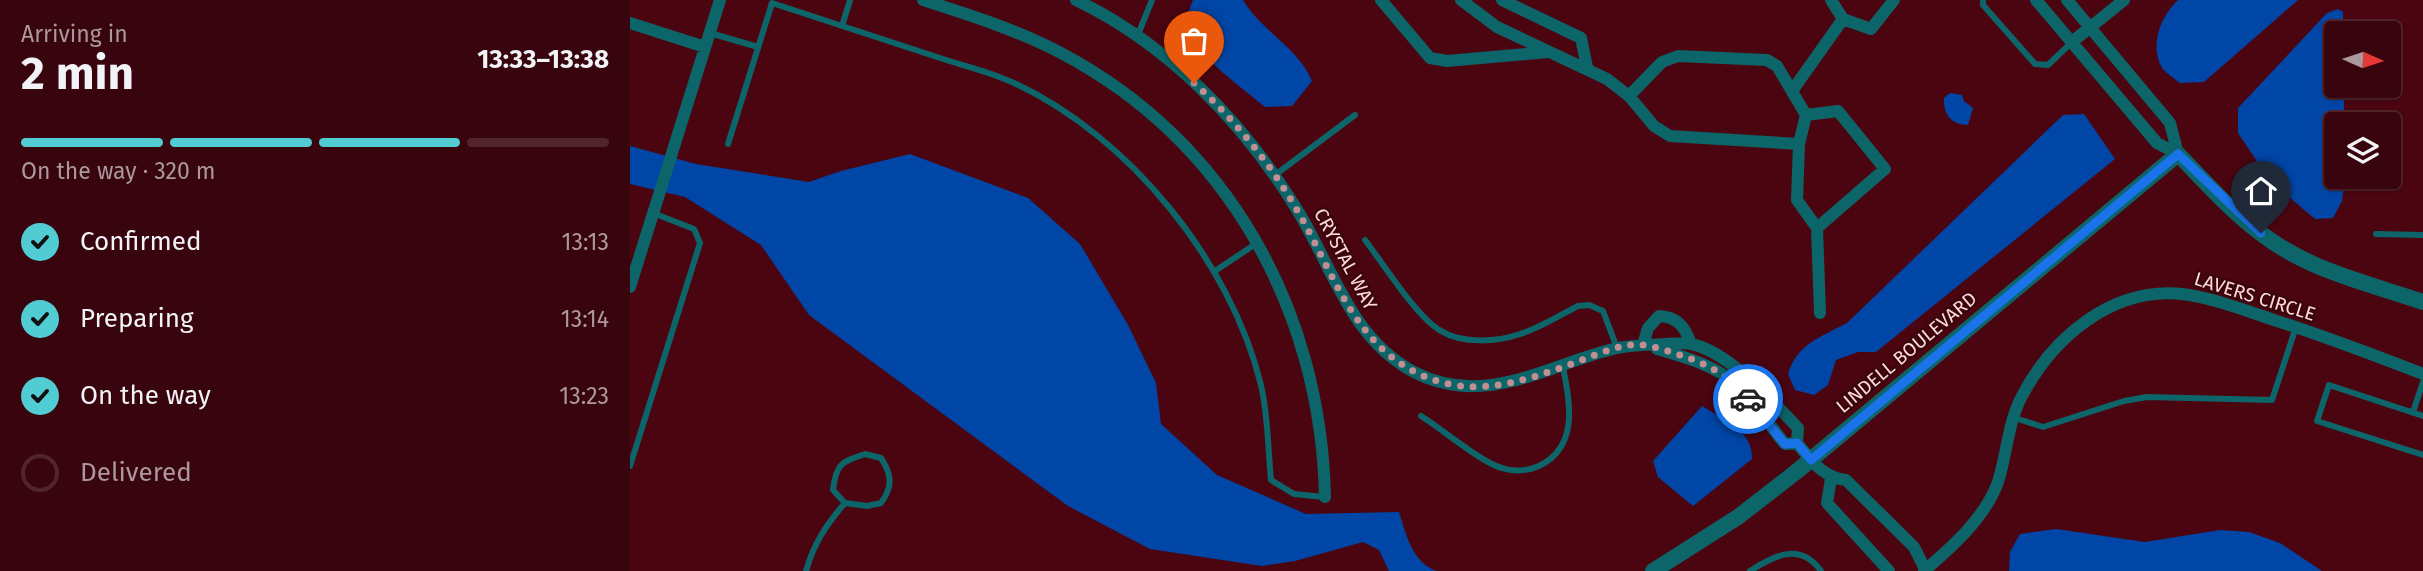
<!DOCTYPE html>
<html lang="en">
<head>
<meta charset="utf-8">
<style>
  :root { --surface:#38040d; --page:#43121b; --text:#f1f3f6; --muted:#ab989d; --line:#52252e; --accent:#51ccd2 }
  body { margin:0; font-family:"Fira Sans",sans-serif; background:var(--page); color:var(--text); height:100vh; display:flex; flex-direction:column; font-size:26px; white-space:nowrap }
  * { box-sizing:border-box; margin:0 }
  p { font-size:23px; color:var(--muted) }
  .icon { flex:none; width:38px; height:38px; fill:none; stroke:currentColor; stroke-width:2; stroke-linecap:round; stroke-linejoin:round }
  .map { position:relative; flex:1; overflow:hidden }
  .drawer { display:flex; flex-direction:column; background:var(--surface); width:630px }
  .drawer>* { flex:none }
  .needle { width:46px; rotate:93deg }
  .fabs { position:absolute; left:1694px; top:21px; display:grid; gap:14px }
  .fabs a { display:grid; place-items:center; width:77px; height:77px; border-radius:7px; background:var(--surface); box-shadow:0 2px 5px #0004,0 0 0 2px var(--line); font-size:35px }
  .pin { position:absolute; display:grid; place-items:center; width:60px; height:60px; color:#fff; margin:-72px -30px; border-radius:50% 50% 50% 0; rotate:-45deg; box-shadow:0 0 7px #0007 }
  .pin .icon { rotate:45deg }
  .courier { position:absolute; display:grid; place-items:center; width:70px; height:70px; margin:-35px; border:5px solid #1a73e8; border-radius:50%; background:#fff; color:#222; box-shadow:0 2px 9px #0007 }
  .summary em { font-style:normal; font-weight:700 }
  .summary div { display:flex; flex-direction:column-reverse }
  .summary { display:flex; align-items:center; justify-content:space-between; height:119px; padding:0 21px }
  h1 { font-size:46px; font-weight:700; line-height:52px }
  .bar { display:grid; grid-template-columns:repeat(4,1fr); gap:10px 7px; align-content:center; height:84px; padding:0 21px }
  .bar i { height:9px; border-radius:5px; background:var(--line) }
  .bar .current { background:var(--accent) }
  .bar p { grid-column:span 4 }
  ol { padding:0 21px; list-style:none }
  li { display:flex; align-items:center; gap:21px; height:77px }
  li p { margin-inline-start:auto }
  li .icon { padding:7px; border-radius:50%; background:var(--accent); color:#111; stroke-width:4 }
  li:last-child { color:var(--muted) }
  li i { width:38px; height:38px; border:4px solid var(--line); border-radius:50% }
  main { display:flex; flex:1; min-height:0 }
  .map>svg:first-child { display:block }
  .water { fill:#0046a7 }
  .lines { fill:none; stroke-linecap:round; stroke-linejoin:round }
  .service { stroke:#0c6569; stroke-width:6 }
  .minor { stroke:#0c6569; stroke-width:12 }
  .tertiary { stroke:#0c6569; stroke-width:16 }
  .done { stroke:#bf8f94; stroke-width:7; stroke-dasharray:0 12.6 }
  .route { stroke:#1a73e8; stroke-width:9 }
  .labels { text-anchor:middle; stroke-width:5; stroke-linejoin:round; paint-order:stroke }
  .street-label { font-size:19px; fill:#fedada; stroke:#3a050c }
</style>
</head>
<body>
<main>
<section class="drawer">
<div class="summary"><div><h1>2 min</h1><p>Arriving in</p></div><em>13:33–13:38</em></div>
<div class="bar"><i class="current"></i><i class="current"></i><i class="current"></i><i></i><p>On the way · 320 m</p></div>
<ol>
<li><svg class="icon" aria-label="check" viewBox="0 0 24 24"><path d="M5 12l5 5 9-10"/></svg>Confirmed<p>13:13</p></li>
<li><svg class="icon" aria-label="check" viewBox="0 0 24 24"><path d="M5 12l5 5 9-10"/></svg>Preparing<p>13:14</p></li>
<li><svg class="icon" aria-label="check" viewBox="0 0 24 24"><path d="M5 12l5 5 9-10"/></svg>On the way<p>13:23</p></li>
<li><i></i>Delivered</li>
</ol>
</section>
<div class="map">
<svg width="1793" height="571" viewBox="0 0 1793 571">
  <rect width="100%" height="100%" fill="#4b0511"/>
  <!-- water -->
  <path class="water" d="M563,0H613C632,32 668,47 682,81L662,106L635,107C614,89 568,57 559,32C555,21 558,11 563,0Z
    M1548,0H1668L1574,82L1550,83C1545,79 1536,73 1532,68C1519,44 1531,16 1548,0Z
    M1708,9L1713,12V33H1706V86H1714V124H1706V177H1715L1712,201L1703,218L1685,219L1641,182L1608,133V108L1697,13Z
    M1320,93L1332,95L1334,101L1343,108L1338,125C1321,125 1313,114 1314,98Z
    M1454,114L1485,159L1246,352H1228L1206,360L1198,385L1184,395L1165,390L1158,374C1167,344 1191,337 1217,323L1433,115Z
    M0,146L66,164L179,182L211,171L280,154L398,198L450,244L498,325L526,383L531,424L587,475L676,514L769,512C776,534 782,563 807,571H759L749,550L733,542L665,561L632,566L520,549L438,506L179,315L131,245L55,197L0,184Z
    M1072,406C1094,420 1123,430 1122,459L1063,506L1028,477L1023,461Z
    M1426,529L1515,542L1590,530L1619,532L1650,543L1692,571H1379L1380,552L1390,534Z"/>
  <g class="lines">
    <!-- service -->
    <path class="service" d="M1353,0V5L1405,64L1418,65L1442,42
      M212,26L220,0
      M80,33L128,47
      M507,37L522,0
      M98,144L142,3C196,21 250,38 304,56C330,65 359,71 384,83C499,136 601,262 631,385C638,415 638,449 641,480L664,494L694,497
      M645,175L725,115
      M1746,234L1793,235
      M735,240C753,263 787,318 811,331C832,344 867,342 890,334C910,328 930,315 948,306L959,305L973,311L987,348
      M585,271L627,243
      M1783,412L1793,382
      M791,416C812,429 852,463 872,468C883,472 898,471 909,466C949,447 940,403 933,367
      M1793,416L1699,385L1687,421L1793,455
      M1385,418L1413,427L1494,401L1517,397L1642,400L1666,327
      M235,454L251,458C262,475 263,486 251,503L237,506L215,503L203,490C206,464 211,462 235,454Z
      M0,466L70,243L64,229L23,213
      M176,571C184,543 196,525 215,503
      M1120,571C1145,555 1170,542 1191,571"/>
    <!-- minor -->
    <path class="minor" d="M293,0C340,15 387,30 431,53C598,141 691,311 695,497
      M446,0C538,44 613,122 666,208C703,267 719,337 784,372C856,409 918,364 987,348C1003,345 1019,345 1035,344C1043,344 1053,342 1061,344C1098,351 1142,401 1168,428L1167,443C1181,460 1193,478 1216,480L1284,547L1296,571
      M751,0L800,58L817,61L919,52
      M831,0L867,27L977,79L999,96L1024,126L1040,136L1169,144
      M872,0L951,38L957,67
      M1406,0L1527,143L1548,154
      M1437,0L1540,123L1548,154
      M1213,19L1241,29L1264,0
      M0,23L75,47
      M1442,42L1494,0
      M1162,91L1213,19L1201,0
      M999,96L1032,62L1048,56L1137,60L1147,66L1176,115L1169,144L1167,200L1187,228L1255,169L1208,111L1176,115
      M1187,228L1190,313
      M0,287L90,0
      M1013,345L1018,328L1029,316C1048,317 1055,327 1061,344
      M1027,349C1055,357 1084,365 1106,384C1125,400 1139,425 1155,444L1167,443
      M1201,479L1197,503L1259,571
      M1294,571C1322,547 1355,518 1368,482C1377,454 1378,422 1392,396C1423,337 1482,287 1552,294C1584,298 1614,310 1644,320C1694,336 1744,355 1793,374"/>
    <!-- tertiary -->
    <path class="tertiary" d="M1023,571L1108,517L1166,472L1548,154C1578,185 1607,218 1643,242C1687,272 1743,285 1793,302"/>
  </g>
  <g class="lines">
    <!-- done -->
    <path class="done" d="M564,83C605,120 640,163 667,210C706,276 726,355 807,381C859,397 907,376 955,359C973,352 993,343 1012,345C1025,346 1040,352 1053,356C1078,364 1102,378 1118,399"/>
    <!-- route -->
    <path class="route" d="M1118,399L1155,444L1167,443L1181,460L1548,154L1631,233"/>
  </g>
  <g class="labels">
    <!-- street labels -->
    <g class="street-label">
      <text transform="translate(716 259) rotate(62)" y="7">CRYSTAL WAY</text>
      <text transform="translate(1625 296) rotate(17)" y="7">LAVERS CIRCLE</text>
      <text transform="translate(1276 352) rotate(-40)" y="7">LINDELL BOULEVARD</text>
    </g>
  </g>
</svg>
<div class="fabs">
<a><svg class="needle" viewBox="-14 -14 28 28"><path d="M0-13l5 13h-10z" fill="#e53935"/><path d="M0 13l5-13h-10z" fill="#ab989d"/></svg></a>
<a><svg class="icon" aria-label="layers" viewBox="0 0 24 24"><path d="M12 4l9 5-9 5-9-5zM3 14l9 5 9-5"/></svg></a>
</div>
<div class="pin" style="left:564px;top:83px;background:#ea580c"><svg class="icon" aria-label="bag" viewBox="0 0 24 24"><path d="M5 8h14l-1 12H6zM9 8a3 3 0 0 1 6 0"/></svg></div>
<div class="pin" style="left:1631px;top:233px;background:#1f2937"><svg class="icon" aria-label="home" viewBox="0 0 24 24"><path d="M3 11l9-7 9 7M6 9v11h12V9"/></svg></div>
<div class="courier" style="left:1118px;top:399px"><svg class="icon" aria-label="car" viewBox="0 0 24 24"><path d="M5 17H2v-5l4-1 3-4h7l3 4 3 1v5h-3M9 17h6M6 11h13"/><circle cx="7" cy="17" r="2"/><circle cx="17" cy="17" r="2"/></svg></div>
</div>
</main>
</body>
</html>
